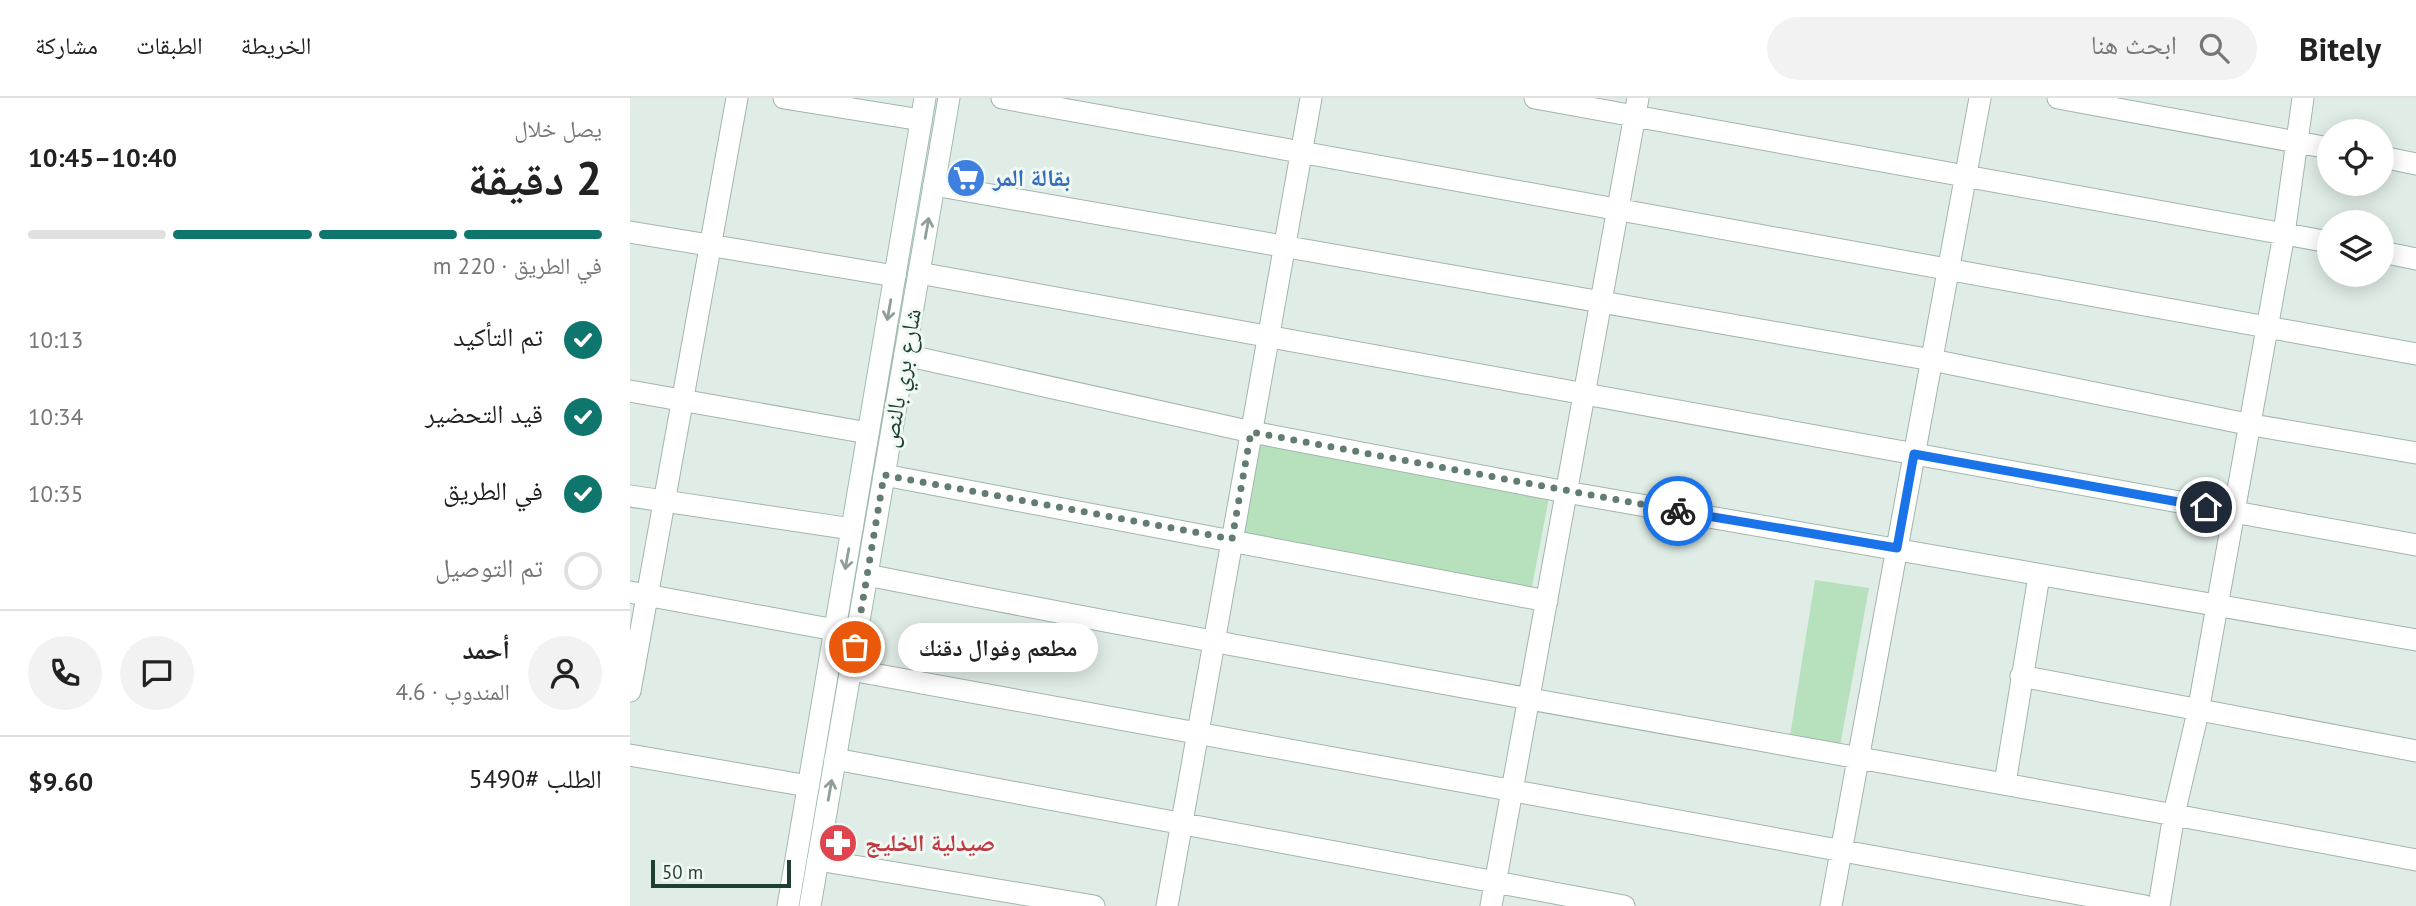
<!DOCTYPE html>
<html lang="ar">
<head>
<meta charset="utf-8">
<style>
  :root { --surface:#fff; --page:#f2f2f2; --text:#222; --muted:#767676; --line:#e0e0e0; --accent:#0f766e }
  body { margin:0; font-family:"PT Sans","Noto Naskh Arabic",sans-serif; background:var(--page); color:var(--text); direction:rtl; height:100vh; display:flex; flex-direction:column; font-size:26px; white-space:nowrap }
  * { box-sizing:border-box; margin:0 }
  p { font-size:23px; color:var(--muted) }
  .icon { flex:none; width:38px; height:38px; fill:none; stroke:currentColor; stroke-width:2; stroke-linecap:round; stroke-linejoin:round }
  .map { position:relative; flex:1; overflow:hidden; direction:ltr }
  .details { display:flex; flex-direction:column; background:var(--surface); width:630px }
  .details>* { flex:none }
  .controls { position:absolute; left:1687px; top:21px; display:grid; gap:14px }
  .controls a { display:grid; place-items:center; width:77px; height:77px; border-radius:50%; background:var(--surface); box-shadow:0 4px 18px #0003; font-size:35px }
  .scale { position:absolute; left:21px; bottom:18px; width:140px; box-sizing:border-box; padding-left:7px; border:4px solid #1f3f32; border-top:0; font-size:19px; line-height:24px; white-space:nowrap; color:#1f3f32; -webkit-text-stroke:5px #f1f9f4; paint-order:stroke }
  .pin { position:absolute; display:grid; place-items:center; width:60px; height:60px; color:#fff; margin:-30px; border:4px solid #fff; border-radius:50%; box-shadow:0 2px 7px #0007 }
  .courier { position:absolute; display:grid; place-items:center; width:70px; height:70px; margin:-35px; border:5px solid #1a73e8; border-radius:50%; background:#fff; color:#222; box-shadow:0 2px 9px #0007 }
  .bubble { position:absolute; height:49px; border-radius:24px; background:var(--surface); box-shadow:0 4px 18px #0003; font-size:23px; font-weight:800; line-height:49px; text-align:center; direction:rtl }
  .overview em { font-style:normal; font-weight:800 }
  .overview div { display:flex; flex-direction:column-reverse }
  .overview { display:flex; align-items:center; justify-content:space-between; height:119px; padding:0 28px }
  h1 { font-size:46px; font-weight:800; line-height:52px }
  .bar { display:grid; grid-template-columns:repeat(4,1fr); gap:10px 7px; align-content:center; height:84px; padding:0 28px }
  .bar i { height:9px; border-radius:5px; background:var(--line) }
  .bar .active { background:var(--accent) }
  .bar p { grid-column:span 4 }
  .line { display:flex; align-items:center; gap:18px; padding:0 28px; border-top:2px solid var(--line) }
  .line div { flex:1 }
  .round { display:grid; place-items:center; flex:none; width:74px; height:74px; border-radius:37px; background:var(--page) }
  ol { padding:0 28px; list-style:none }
  li { display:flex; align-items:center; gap:21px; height:77px }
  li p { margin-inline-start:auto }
  li .icon { padding:7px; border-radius:50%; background:var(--accent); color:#fff; stroke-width:4 }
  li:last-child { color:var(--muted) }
  li i { width:38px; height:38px; border:4px solid var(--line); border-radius:50% }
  header { display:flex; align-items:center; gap:42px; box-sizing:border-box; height:98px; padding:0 35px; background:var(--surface); border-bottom:2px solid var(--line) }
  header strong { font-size:33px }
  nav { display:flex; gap:38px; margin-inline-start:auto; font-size:24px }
  .search { width:490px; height:63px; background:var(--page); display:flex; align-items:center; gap:18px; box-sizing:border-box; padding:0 24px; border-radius:38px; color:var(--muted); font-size:26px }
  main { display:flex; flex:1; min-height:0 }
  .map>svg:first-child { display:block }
  .green { fill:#b7e0bd }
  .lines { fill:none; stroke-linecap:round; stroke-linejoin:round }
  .street-casing { stroke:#a2b5ac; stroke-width:23 }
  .secondary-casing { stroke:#a1bcaf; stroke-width:23 }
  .street { stroke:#fff; stroke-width:21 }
  .secondary { stroke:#fff; stroke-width:21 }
  .oneway { stroke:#8f9f98 }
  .done { stroke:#637c71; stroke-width:7; stroke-dasharray:0 12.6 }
  .route { stroke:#1a73e8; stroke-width:9 }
  .labels { text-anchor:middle; stroke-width:6; stroke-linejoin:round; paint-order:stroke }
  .shop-label { font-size:24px; font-weight:bold; fill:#366cbe; stroke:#f1f9f4; text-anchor:start }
  .street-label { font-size:24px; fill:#1f3f32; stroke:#f1f9f4 }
  .health-label { font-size:24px; font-weight:bold; fill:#be3a42; stroke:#f1f9f4; text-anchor:start }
</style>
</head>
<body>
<header>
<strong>Bitely</strong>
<div class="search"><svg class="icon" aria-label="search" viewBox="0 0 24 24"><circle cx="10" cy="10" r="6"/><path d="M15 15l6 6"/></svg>ابحث هنا</div>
<nav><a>الخريطة</a><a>الطبقات</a><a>مشاركة</a></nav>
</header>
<main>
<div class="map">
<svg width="1786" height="808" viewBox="0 0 1786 808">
  <rect width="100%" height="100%" fill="#e0ede6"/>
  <!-- green -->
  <path class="green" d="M628,345L919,399L901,494L610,439Z
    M1185,482L1239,490L1210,648L1160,638Z"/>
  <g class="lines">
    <defs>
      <path id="street" d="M154,0L291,22
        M372,0L1786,256
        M905,0L1699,144
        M1428,0L1699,50
        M1752,59L1786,66
        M304,87L1302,262L1617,326L1786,355
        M0,134L265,178
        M1752,154L1786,161
        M289,175L1786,447
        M275,257L622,334L936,394L1786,542
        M0,293L238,335
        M254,377L917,503
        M0,398L222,431
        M237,477C752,579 1270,664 1786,762
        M0,494L205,532
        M221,572L1515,808
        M1391,578L1786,653
        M0,593L107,0
        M0,657L178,688
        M205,661L994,808
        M1375,685L1409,478
        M188,762L464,808
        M537,808L681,0
        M861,808L1008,0
        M1201,808L1350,0
        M1529,808L1544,716L1568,614L1654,136L1673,0"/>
      <path id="secondary" d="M158,808L295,0
        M180,808L319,0"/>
    </defs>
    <!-- street casing -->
    <use href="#street" class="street-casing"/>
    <!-- secondary casing -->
    <use href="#secondary" class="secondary-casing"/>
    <!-- street -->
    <use href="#street" class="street"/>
    <!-- secondary -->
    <use href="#secondary" class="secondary"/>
  </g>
  <!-- one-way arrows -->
  <defs><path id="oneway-shaft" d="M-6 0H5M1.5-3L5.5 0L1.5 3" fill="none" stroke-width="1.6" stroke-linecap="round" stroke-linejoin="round" transform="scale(1.75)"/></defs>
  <g class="oneway">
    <use href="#oneway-shaft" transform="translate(297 130) rotate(-80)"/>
    <use href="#oneway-shaft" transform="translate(259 212) rotate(100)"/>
    <use href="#oneway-shaft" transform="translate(217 461) rotate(100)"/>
    <use href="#oneway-shaft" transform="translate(200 692) rotate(-80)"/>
  </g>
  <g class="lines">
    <!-- done -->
    <path class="done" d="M225,549L254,377L602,441L621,334L1048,413"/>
    <!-- route -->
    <path class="route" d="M1048,413L1267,450L1284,356L1576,409"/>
  </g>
  <!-- icons -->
  <defs>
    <symbol id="supermarket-disc" viewBox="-11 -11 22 22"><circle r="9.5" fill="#3f7fe0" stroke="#f1f9f4"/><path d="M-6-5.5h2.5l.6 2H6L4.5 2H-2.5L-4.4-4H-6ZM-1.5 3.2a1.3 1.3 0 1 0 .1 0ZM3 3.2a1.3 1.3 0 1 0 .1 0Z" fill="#fff"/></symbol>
    <symbol id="pharmacy-disc" viewBox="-11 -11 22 22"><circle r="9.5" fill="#e0444e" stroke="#f1f9f4"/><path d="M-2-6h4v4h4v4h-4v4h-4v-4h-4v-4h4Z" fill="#fff"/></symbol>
  </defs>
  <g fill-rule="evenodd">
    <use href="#supermarket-disc" x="314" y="58" width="44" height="44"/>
    <use href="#pharmacy-disc" x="186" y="723" width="44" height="44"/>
  </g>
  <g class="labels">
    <!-- shop labels -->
    <g class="shop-label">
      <text x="363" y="88">بقالة المر</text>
    </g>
    <!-- street labels -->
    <g class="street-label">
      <text transform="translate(271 280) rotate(-80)" y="8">شارع بري بالنص</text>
    </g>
    <!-- health labels -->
    <g class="health-label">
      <text x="235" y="753">صيدلية الخليج</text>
    </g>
  </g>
</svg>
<div class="controls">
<a><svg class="icon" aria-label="locate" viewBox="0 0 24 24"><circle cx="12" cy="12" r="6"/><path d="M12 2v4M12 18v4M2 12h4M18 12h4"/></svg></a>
<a><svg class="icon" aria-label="layers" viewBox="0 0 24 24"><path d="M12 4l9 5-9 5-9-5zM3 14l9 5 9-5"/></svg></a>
</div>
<div class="scale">50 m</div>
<div class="pin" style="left:225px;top:549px;background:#ea580c"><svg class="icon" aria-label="bag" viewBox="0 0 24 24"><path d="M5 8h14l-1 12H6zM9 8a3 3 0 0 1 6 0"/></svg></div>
<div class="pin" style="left:1576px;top:409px;background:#1f2937"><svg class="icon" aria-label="home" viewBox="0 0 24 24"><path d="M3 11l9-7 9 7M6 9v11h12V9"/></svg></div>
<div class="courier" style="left:1048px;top:413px"><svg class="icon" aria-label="bike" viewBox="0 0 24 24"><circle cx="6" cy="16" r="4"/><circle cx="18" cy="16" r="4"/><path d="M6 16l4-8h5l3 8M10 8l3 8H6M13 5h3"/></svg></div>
<div class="bubble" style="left:268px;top:525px;width:200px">مطعم وفوال دقنك</div>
</div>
<section class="details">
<div class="overview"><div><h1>2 دقيقة</h1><p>يصل خلال</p></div><em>10:40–10:45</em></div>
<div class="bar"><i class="active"></i><i class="active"></i><i class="active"></i><i></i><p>في الطريق · 220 m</p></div>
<ol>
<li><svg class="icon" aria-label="check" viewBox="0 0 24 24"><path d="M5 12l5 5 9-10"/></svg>تم التأكيد<p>10:13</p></li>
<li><svg class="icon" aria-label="check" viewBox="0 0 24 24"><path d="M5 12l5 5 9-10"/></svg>قيد التحضير<p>10:34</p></li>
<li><svg class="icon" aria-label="check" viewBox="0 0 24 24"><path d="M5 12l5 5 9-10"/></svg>في الطريق<p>10:35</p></li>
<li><i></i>تم التوصيل</li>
</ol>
<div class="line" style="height:126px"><a class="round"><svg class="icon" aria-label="person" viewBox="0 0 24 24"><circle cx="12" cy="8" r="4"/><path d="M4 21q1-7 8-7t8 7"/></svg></a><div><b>أحمد</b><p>المندوب · 4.6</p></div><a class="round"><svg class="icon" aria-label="chat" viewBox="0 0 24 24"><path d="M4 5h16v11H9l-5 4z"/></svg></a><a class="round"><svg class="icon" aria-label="phone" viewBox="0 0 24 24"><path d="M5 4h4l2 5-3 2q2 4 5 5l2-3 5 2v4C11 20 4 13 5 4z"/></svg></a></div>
<div class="line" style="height:91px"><div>الطلب #5490</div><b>$9.60</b></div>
</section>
</main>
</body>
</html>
